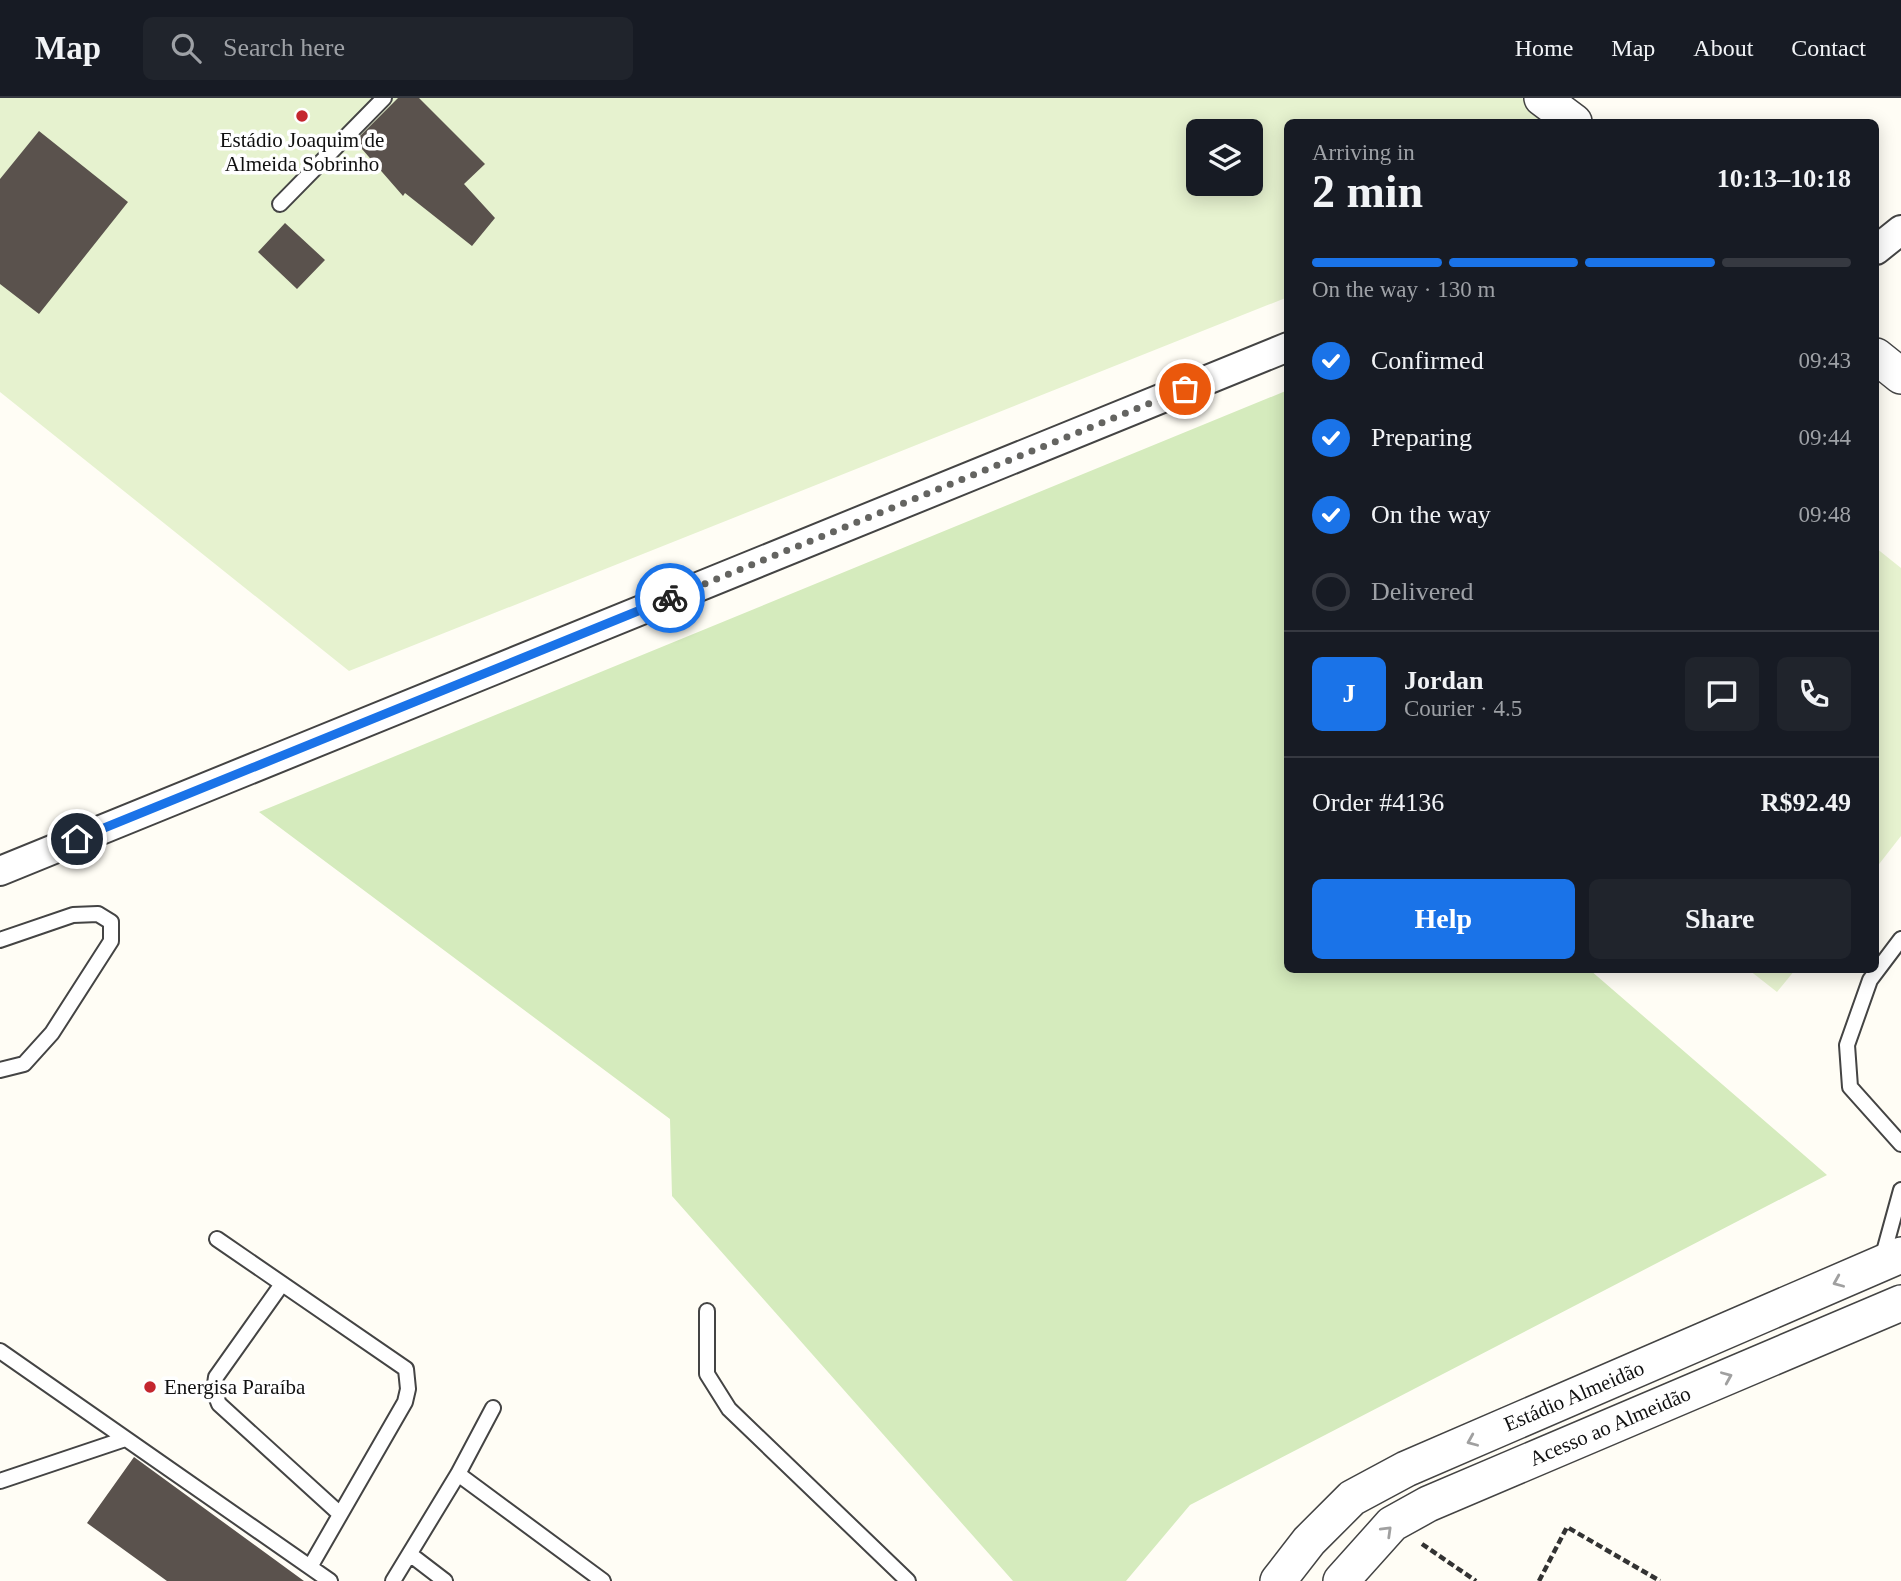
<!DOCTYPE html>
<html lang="en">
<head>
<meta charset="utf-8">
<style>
  :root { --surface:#171b24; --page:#20242c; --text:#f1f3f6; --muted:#9ea1a6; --line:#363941; --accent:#1a73e8 }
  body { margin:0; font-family:"Times New Roman",serif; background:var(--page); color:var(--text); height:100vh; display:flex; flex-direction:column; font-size:26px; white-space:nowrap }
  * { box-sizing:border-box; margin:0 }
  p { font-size:23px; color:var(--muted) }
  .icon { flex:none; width:38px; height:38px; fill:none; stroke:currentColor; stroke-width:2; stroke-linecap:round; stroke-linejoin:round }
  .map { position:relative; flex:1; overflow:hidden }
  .sheet { position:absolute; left:1284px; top:21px; width:595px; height:854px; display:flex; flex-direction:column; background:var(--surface); border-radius:10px; box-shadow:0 4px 18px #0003 }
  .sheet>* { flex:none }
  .tools { position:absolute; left:1186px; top:21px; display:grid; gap:14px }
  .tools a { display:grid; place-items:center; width:77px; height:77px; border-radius:10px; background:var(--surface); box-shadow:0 4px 18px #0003; font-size:35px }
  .pin { position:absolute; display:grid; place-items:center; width:60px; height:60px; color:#fff; margin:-30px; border:4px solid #fff; border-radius:50%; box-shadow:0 2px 7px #0007 }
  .courier { position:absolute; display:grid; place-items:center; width:70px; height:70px; margin:-35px; border:5px solid #1a73e8; border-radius:50%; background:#fff; color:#222; box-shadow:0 2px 9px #0007 }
  .overview em { font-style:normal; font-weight:700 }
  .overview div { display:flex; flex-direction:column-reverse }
  .overview { display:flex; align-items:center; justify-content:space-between; height:119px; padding:0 28px }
  h1 { font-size:46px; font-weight:700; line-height:52px }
  .bar { display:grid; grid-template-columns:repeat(4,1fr); gap:10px 7px; align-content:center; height:84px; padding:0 28px }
  .bar i { height:9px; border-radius:5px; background:var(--line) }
  .bar .selected { background:var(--accent) }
  .bar p { grid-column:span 4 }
  .line { display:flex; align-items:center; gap:18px; padding:0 28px; border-top:2px solid var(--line) }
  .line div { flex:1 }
  .round { display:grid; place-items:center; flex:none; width:74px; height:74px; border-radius:10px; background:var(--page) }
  ol { padding:0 28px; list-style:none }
  li { display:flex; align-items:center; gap:21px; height:77px }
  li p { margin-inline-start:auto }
  li .icon { padding:7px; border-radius:50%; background:var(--accent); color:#fff; stroke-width:4 }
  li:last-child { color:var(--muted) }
  li i { width:38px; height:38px; border:4px solid var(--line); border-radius:50% }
  .cta { display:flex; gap:14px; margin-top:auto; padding:14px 28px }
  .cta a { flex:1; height:80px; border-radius:10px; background:var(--accent); color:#fff; font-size:28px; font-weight:700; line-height:80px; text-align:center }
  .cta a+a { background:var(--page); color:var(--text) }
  header { display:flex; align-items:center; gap:42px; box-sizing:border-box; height:98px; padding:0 35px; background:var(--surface); border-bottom:2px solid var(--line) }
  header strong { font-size:33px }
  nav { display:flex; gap:38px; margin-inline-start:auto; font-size:24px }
  .search { width:490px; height:63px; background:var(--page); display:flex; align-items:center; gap:18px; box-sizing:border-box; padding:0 24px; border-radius:10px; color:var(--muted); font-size:26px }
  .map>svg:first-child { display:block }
  .green { fill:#d5ebbd }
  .pitch { fill:#e6f2cf; fill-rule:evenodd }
  .building { fill:#5a524d }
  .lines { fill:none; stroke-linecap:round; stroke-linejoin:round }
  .service-casing { stroke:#444; stroke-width:18 }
  .minor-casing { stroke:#444; stroke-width:32 }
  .tertiary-casing { stroke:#444; stroke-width:38 }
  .path { stroke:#333; stroke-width:4.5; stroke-dasharray:7 3.5; stroke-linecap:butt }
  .service { stroke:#fff; stroke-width:14 }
  .minor { stroke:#fff; stroke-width:28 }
  .tertiary { stroke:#fff; stroke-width:35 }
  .oneway { stroke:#a0a0a0 }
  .done { stroke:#646461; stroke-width:7; stroke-dasharray:0 12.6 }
  .route { stroke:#1a73e8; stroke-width:9 }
  .poi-dot { fill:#c4262e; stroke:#fff; stroke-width:2.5 }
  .labels { text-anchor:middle; stroke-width:7; stroke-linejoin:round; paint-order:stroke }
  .poi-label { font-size:21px; fill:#111; stroke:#fff }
  .street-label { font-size:21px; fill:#111; stroke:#fff }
</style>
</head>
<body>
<header>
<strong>Map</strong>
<div class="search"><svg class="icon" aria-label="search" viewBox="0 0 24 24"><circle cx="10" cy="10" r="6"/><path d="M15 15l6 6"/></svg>Search here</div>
<nav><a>Home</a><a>Map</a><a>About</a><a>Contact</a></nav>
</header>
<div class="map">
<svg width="1901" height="1483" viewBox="0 0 1901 1483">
  <rect width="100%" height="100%" fill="#fffdf5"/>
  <!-- green -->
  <path class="green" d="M1288,292V872H1590L1827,1077L1190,1407L1126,1483H1013L672,1098L670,1021L259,714Z"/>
  <!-- pitch -->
  <path class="pitch" d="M0,0H1522L1554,24H1288V199L349,573L0,294ZM1199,33H1251V86H1199Z
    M1876,450L1901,470V738L1876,770Z
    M1749,872H1795L1777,894Z"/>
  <!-- building -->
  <path class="building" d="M398,0H419L485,66L464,86L495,120L472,148L405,95L403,98L355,43Z
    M39,33L128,104L39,216L0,186V81Z
    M285,125L325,162L297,191L258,154Z
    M134,1359L304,1483H167L87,1425Z"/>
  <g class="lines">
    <defs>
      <path id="service" d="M280,106L384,0
        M1901,841L1870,882L1847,947L1850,989L1901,1046
        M0,842L73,817L98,816L111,824V843L52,935L24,966L0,972
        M217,1141L406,1271L408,1291L405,1304L310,1469
        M1882,1161L1901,1092
        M282,1186L216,1279L214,1293L219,1306L340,1416
        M707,1213V1276L729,1311L908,1483
        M0,1253L330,1483
        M458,1376L603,1483
        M0,1383L125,1341
        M411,1457L445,1483
        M393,1483L458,1376L493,1310"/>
      <path id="minor" d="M1876,152L1901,132
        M0,773L1288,249"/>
      <path id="tertiary" d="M1542,0L1574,24
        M1876,258L1901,278
        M1278,1483L1309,1443L1352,1400L1406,1371L1901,1157
        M1341,1483L1392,1426L1428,1406L1901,1205"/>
    </defs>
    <!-- service casing -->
    <use href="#service" class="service-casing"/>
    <!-- minor casing -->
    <use href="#minor" class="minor-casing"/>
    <!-- tertiary casing -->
    <use href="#tertiary" class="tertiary-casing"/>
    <!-- path -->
    <path class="path" d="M1422,1446L1476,1483
      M1539,1483L1567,1429L1660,1483"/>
    <!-- service -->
    <use href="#service" class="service"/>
    <!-- minor -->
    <use href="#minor" class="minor"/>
    <!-- tertiary -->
    <use href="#tertiary" class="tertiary"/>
  </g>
  <!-- one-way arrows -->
  <defs><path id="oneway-chevron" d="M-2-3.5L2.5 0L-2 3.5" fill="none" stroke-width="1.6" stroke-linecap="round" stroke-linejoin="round" transform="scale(1.75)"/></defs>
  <g class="oneway">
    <use href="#oneway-chevron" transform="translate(1838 1184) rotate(157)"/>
    <use href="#oneway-chevron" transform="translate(1727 1279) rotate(-23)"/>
    <use href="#oneway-chevron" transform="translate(1472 1343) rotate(157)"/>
    <use href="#oneway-chevron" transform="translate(1387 1433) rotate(-44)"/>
  </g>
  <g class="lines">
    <!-- done -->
    <path class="done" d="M670,500L1185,291"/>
    <!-- route -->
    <path class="route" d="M77,741L670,500"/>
  </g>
  <!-- markers -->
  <g class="poi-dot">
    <circle cx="302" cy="18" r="7"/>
    <circle cx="150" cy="1289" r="7"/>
  </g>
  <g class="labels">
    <!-- poi labels -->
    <g class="poi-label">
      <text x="302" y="49">Estádio Joaquim de<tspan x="302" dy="24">Almeida Sobrinho</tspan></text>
      <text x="164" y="1296" text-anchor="start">Energisa Paraíba</text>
    </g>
    <!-- street labels -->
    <g class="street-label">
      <text transform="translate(1574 1298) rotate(-23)" y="7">Estádio Almeidão</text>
      <text transform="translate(1610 1328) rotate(-23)" y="7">Acesso ao Almeidão</text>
    </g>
  </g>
</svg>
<div class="tools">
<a><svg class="icon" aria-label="layers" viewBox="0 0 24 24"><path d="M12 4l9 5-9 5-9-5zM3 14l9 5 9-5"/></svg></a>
</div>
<div class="pin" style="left:1185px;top:291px;background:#ea580c"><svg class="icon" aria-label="bag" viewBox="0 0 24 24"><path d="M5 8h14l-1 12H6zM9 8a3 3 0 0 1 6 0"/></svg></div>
<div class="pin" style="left:77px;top:741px;background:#1f2937"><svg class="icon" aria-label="home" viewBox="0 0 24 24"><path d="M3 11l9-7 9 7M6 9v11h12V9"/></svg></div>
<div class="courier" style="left:670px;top:500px"><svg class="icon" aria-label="bike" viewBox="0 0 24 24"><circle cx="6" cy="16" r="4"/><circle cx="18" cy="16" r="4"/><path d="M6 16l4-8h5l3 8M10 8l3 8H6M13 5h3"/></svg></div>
<section class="sheet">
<div class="overview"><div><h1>2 min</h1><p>Arriving in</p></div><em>10:13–10:18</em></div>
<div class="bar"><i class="selected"></i><i class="selected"></i><i class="selected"></i><i></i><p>On the way · 130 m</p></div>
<ol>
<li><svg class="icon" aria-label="check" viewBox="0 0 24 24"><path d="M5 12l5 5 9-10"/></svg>Confirmed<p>09:43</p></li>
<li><svg class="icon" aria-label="check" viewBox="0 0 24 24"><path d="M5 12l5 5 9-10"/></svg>Preparing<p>09:44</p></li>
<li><svg class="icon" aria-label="check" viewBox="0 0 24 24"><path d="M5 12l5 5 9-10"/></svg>On the way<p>09:48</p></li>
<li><i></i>Delivered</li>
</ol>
<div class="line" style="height:126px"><b class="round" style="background:var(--accent);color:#fff">J</b><div><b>Jordan</b><p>Courier · 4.5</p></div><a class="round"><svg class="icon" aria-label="chat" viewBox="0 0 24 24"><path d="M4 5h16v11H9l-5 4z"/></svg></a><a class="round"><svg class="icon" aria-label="phone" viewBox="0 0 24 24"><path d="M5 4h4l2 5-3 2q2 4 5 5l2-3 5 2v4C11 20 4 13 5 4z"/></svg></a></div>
<div class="line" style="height:91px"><div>Order #4136</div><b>R$92.49</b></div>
<div class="cta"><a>Help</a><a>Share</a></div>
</section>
</div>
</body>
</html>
